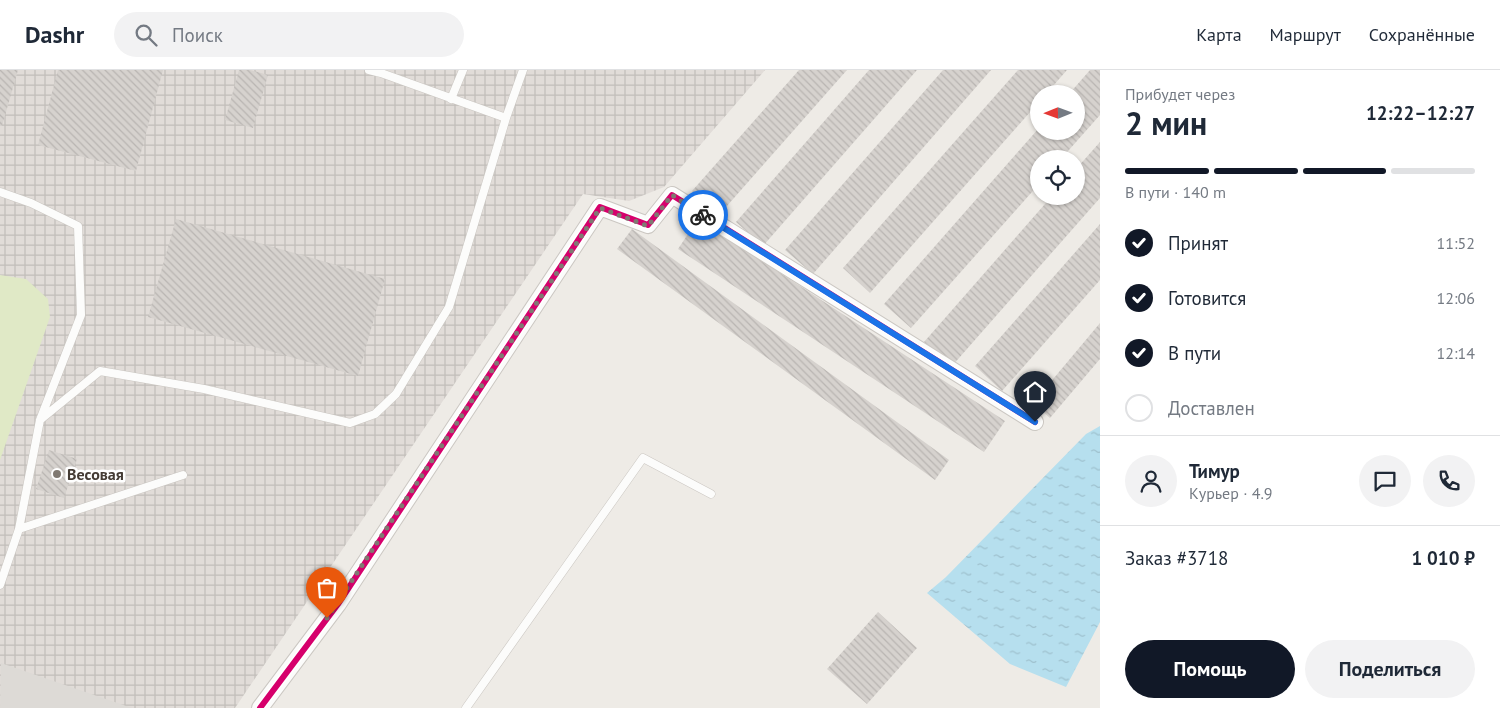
<!DOCTYPE html>
<html lang="ru">
<head>
<meta charset="utf-8">
<style>
  :root { --surface:#fff; --page:#f2f2f3; --text:#1f2937; --muted:#747a83; --line:#e0e1e3; --accent:#111827 }
  body { margin:0; font-family:"PT Sans",sans-serif; background:var(--page); color:var(--text); height:100vh; display:flex; flex-direction:column; font-size:19px; white-space:nowrap }
  * { box-sizing:border-box; margin:0 }
  p { font-size:16px; color:var(--muted) }
  .icon { flex:none; width:28px; height:28px; fill:none; stroke:currentColor; stroke-width:2; stroke-linecap:round; stroke-linejoin:round }
  .map { position:relative; flex:1; overflow:hidden }
  .drawer { display:flex; flex-direction:column; background:var(--surface); width:400px }
  .drawer>* { flex:none }
  .needle { width:32px; rotate:269deg }
  .tools { position:absolute; left:1030px; top:15px; display:grid; gap:10px }
  .tools a { display:grid; place-items:center; width:55px; height:55px; border-radius:50%; background:var(--surface); box-shadow:0 1px 4px #0004; font-size:25px }
  .pin { position:absolute; display:grid; place-items:center; width:42px; height:42px; color:#fff; margin:-51px -21px; border-radius:50% 50% 50% 0; rotate:-45deg; box-shadow:0 0 5px #0007 }
  .pin .icon { rotate:45deg }
  .courier { position:absolute; display:grid; place-items:center; width:50px; height:50px; margin:-25px; border:4px solid #1a73e8; border-radius:50%; background:#fff; color:#222; box-shadow:0 1px 6px #0007 }
  .summary em { font-style:normal; font-weight:700 }
  .summary div { display:flex; flex-direction:column-reverse }
  .summary { display:flex; align-items:center; justify-content:space-between; height:85px; padding:0 25px }
  h1 { font-size:32px; font-weight:700; line-height:38px }
  .bar { display:grid; grid-template-columns:repeat(4,1fr); gap:8px 5px; align-content:center; height:60px; padding:0 25px }
  .bar i { height:6px; border-radius:4px; background:var(--line) }
  .bar .active { background:var(--accent) }
  .bar p { grid-column:span 4 }
  .line { display:flex; align-items:center; gap:12px; padding:0 25px; border-top:1px solid var(--line) }
  .line div { flex:1 }
  .round { display:grid; place-items:center; flex:none; width:52px; height:52px; border-radius:26px; background:var(--page) }
  ol { padding:0 25px; list-style:none }
  li { display:flex; align-items:center; gap:15px; height:55px }
  li p { margin-inline-start:auto }
  li .icon { padding:5px; border-radius:50%; background:var(--accent); color:#fff; stroke-width:4 }
  li:last-child { color:var(--muted) }
  li i { width:28px; height:28px; border:2px solid var(--line); border-radius:50% }
  .action { display:flex; gap:10px; margin-top:auto; padding:10px 25px }
  .action a { flex:1; height:58px; border-radius:30px; background:var(--accent); color:#fff; font-size:20px; font-weight:700; line-height:58px; text-align:center }
  .action a+a { background:var(--page); color:var(--text) }
  header { display:flex; align-items:center; gap:30px; box-sizing:border-box; height:70px; padding:0 25px; background:var(--surface); border-bottom:1px solid var(--line) }
  header strong { font-size:24px }
  nav { display:flex; gap:28px; margin-inline-start:auto; font-size:18px }
  .search { width:350px; height:45px; background:var(--page); display:flex; align-items:center; gap:12px; box-sizing:border-box; padding:0 18px; border-radius:28px; color:var(--muted); font-size:19px }
  main { display:flex; flex:1; min-height:0 }
  .map>svg:first-child { display:block }
  .industrial { fill:url(#industrial-grid) }
  .garden { fill:#e0e9c6 }
  .parking { fill:#dddad6 }
  .water { fill:url(#water-ripples) }
  .building { fill:url(#building-back-hatch) }
  .lines { fill:none; stroke-linecap:round; stroke-linejoin:round }
  .lane-casing { stroke:#cbc7c2; stroke-width:9 }
  .street-casing { stroke:#cbc7c2; stroke-width:18 }
  .lane { stroke:#fcfcfb; stroke-width:8 }
  .street { stroke:#fcfcfb; stroke-width:16 }
  .cycleway-casing { stroke:#fff; stroke-width:9 }
  .cycleway { stroke:#d6006c; stroke-width:6 }
  .done { stroke:#807972; stroke-width:5; stroke-dasharray:0 9 }
  .route { stroke:#1a73e8; stroke-width:6 }
  .poi-dot { fill:#807972; stroke:#fff; stroke-width:2 }
  .labels { text-anchor:middle; stroke-width:5; stroke-linejoin:round; paint-order:stroke }
  .poi-label { font-size:16px; font-weight:bold; fill:#443b34; stroke:#fff; text-anchor:start }
</style>
</head>
<body>
<header>
<strong>Dashr</strong>
<div class="search"><svg class="icon" aria-label="search" viewBox="0 0 24 24"><circle cx="10" cy="10" r="6"/><path d="M15 15l6 6"/></svg>Поиск</div>
<nav><a>Карта</a><a>Маршрут</a><a>Сохранённые</a></nav>
</header>
<main>
<div class="map">
<svg width="1100" height="638" viewBox="0 0 1100 638">
  <defs>
    <pattern id="industrial-grid" width="8" height="8" patternUnits="userSpaceOnUse" patternTransform="scale(1.25)"><rect width="8" height="8" fill="#e1dcd8"/><path d="M0 4h8M4 0v8" fill="none" stroke="#c2beba"/></pattern>
    <pattern id="water-ripples" width="26" height="14" patternUnits="userSpaceOnUse" patternTransform="scale(1.25)"><rect width="26" height="14" fill="#b6dfee"/><path d="M2 4q2-2 4 0t4 0M15 11q2-2 4 0t4 0" fill="none" stroke="#9ec0cd"/></pattern>
    <pattern id="building-back-hatch" width="6" height="6" patternUnits="userSpaceOnUse" patternTransform="scale(1.25)"><rect width="6" height="6" fill="#d6d2ce"/><path d="M-1 5l2 2M0 0l6 6M5-1l2 2" fill="none" stroke="#b9b5b2"/></pattern>
  </defs>
  <rect width="100%" height="100%" fill="#eeebe6"/>
  <!-- industrial -->
  <path class="industrial" d="M0,0H765L664,117L629,131L583,124L235,638H0Z"/>
  <!-- garden -->
  <path class="garden" d="M0,205L26,209L48,229L50,247L0,390Z"/>
  <!-- parking -->
  <path class="parking" d="M1,593L132,638H0Z"/>
  <!-- water -->
  <path class="water" d="M1100,356V552L1066,617L1010,594L927,523L946,507L1086,364Z"/>
  <!-- building -->
  <path class="building" d="M0,0H18L2,56H0Z
    M58,0H163L136,101L38,75Z
    M239,0H250L268,5L253,58L225,50Z
    M799,0H847L719,145L692,121Z
    M869,0H917L763,176L736,152Z
    M943,0H991L813,204L785,180Z
    M1018,0H1067L1046,24H1039V32L870,223L843,198Z
    M1090,0H1100V45L1061,89H1039V114L911,258L884,234L1039,58V61H1076V24H1069Z
    M1100,72V128L952,296L924,272L1052,126H1076V99Z
    M176,149L385,209L358,306L148,247Z
    M698,149L1005,351L984,382L678,179Z
    M1100,154V210L1002,321L975,296Z
    M632,159L949,390L935,410L617,179Z
    M1100,253V289L1050,348L1033,333Z
    M49,380L77,389L64,428L36,419Z
    M878,542L917,578L867,634L827,599Z"/>
  <g class="lines">
    <defs>
      <path id="lane" d="M369,0L381,3L506,48
        M451,29L463,0
        M0,122L31,133L78,156L81,245L40,350L19,459L0,515
        M40,350L100,301L204,319L350,353L375,344L396,324L449,237L506,48L523,0
        M19,459L183,405
        M466,638L643,388L711,424"/>
      <path id="street" d="M260,638L338,534L600,137L648,155L672,125L1035,352"/>
    </defs>
    <!-- lane casing -->
    <use href="#lane" class="lane-casing"/>
    <!-- street casing -->
    <use href="#street" class="street-casing"/>
    <!-- lane -->
    <use href="#lane" class="lane"/>
    <!-- street -->
    <use href="#street" class="street"/>
    <defs>
      <path id="cycleway" d="M260,638L338,534L600,137L648,155L672,125L1035,352"/>
    </defs>
    <!-- cycleway casing -->
    <use href="#cycleway" class="cycleway-casing"/>
    <!-- cycleway -->
    <use href="#cycleway" class="cycleway"/>
  </g>
  <g class="lines">
    <!-- done -->
    <path class="done" d="M327,548L600,138L648,156L672,125L703,145"/>
    <!-- route -->
    <path class="route" d="M703,145L1035,352"/>
  </g>
  <!-- markers -->
  <circle class="poi-dot" cx="57" cy="404" r="5"/>
  <g class="labels">
    <!-- poi labels -->
    <g class="poi-label">
      <text x="67" y="410">Весовая</text>
    </g>
  </g>
</svg>
<div class="tools">
<a><svg class="needle" viewBox="-14 -14 28 28"><path d="M0-13l5 13h-10z" fill="#e53935"/><path d="M0 13l5-13h-10z" fill="#747a83"/></svg></a>
<a><svg class="icon" aria-label="locate" viewBox="0 0 24 24"><circle cx="12" cy="12" r="6"/><path d="M12 2v4M12 18v4M2 12h4M18 12h4"/></svg></a>
</div>
<div class="pin" style="left:327px;top:548px;background:#ea580c"><svg class="icon" aria-label="bag" viewBox="0 0 24 24"><path d="M5 8h14l-1 12H6zM9 8a3 3 0 0 1 6 0"/></svg></div>
<div class="pin" style="left:1035px;top:352px;background:#1f2937"><svg class="icon" aria-label="home" viewBox="0 0 24 24"><path d="M3 11l9-7 9 7M6 9v11h12V9"/></svg></div>
<div class="courier" style="left:703px;top:145px"><svg class="icon" aria-label="bike" viewBox="0 0 24 24"><circle cx="6" cy="16" r="4"/><circle cx="18" cy="16" r="4"/><path d="M6 16l4-8h5l3 8M10 8l3 8H6M13 5h3"/></svg></div>
</div>
<section class="drawer">
<div class="summary"><div><h1>2 мин</h1><p>Прибудет через</p></div><em>12:22–12:27</em></div>
<div class="bar"><i class="active"></i><i class="active"></i><i class="active"></i><i></i><p>В пути · 140 m</p></div>
<ol>
<li><svg class="icon" aria-label="check" viewBox="0 0 24 24"><path d="M5 12l5 5 9-10"/></svg>Принят<p>11:52</p></li>
<li><svg class="icon" aria-label="check" viewBox="0 0 24 24"><path d="M5 12l5 5 9-10"/></svg>Готовится<p>12:06</p></li>
<li><svg class="icon" aria-label="check" viewBox="0 0 24 24"><path d="M5 12l5 5 9-10"/></svg>В пути<p>12:14</p></li>
<li><i></i>Доставлен</li>
</ol>
<div class="line" style="height:90px"><a class="round"><svg class="icon" aria-label="person" viewBox="0 0 24 24"><circle cx="12" cy="8" r="4"/><path d="M4 21q1-7 8-7t8 7"/></svg></a><div><b>Тимур</b><p>Курьер · 4.9</p></div><a class="round"><svg class="icon" aria-label="chat" viewBox="0 0 24 24"><path d="M4 5h16v11H9l-5 4z"/></svg></a><a class="round"><svg class="icon" aria-label="phone" viewBox="0 0 24 24"><path d="M5 4h4l2 5-3 2q2 4 5 5l2-3 5 2v4C11 20 4 13 5 4z"/></svg></a></div>
<div class="line" style="height:65px"><div>Заказ #3718</div><b>1 010 ₽</b></div>
<div class="action"><a>Помощь</a><a>Поделиться</a></div>
</section>
</main>
</body>
</html>
